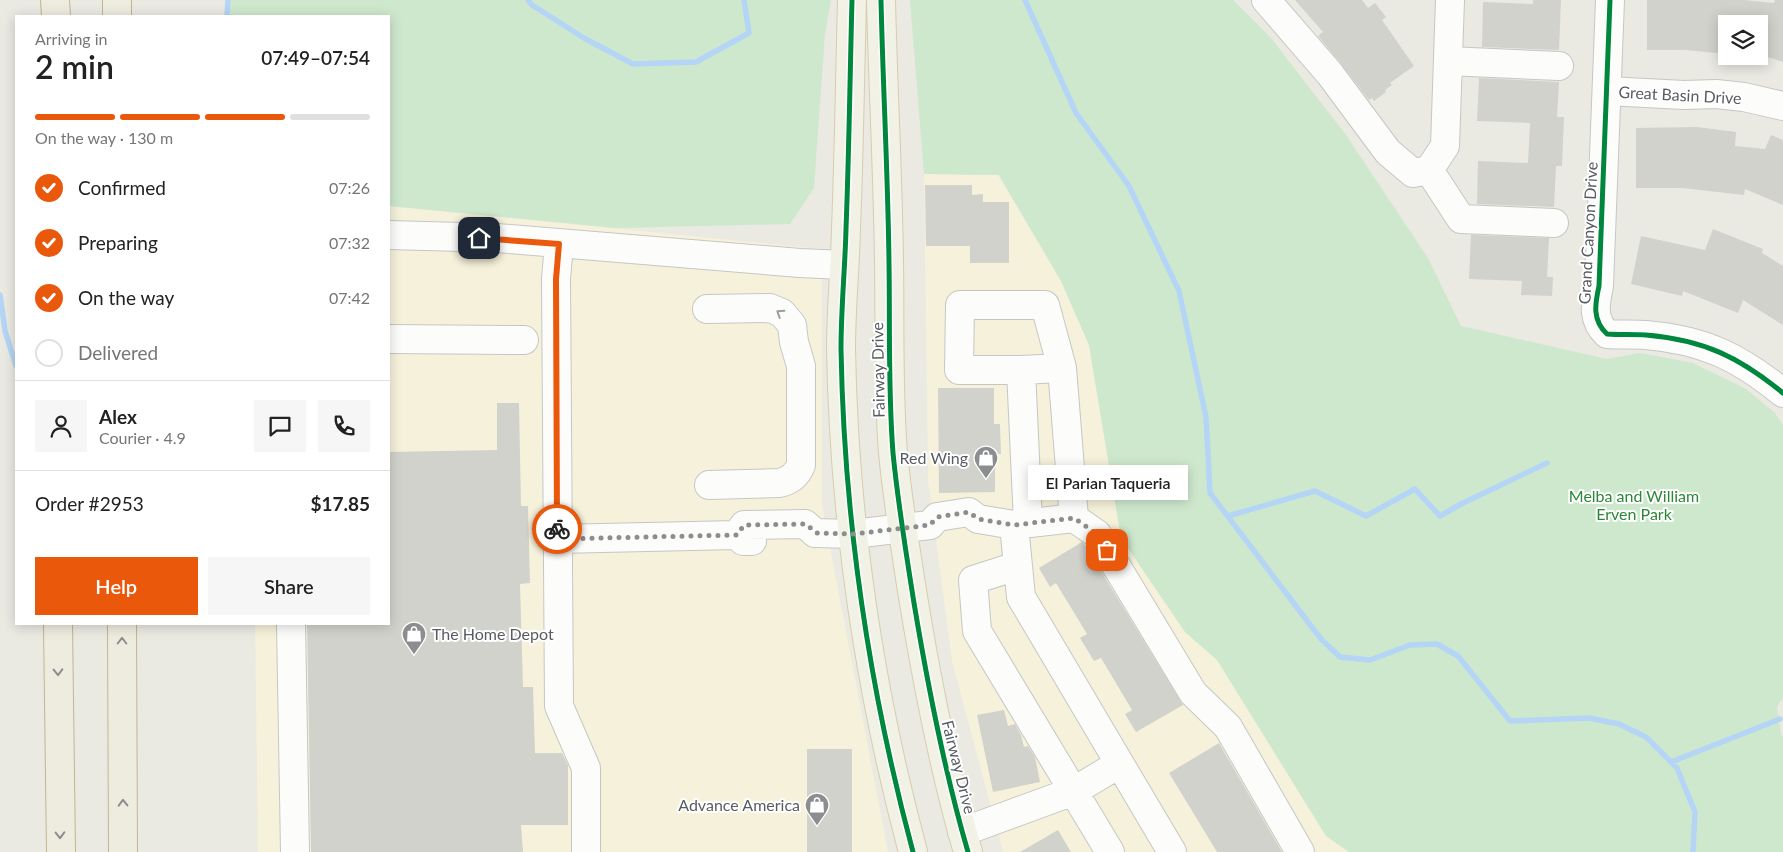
<!DOCTYPE html>
<html lang="en">
<head>
<meta charset="utf-8">
<style>
  :root { --surface:#fff; --page:#f6f6f6; --text:#222; --muted:#767676; --line:#e0e0e0; --accent:#ea580c }
  body { margin:0; font-family:Lato,sans-serif; background:var(--page); color:var(--text); height:100vh; display:flex; flex-direction:column; font-size:19px; white-space:nowrap }
  * { box-sizing:border-box; margin:0 }
  p { font-size:16px; color:var(--muted) }
  .icon { flex:none; width:28px; height:28px; fill:none; stroke:currentColor; stroke-width:2; stroke-linecap:round; stroke-linejoin:round }
  .map { position:relative; flex:1; overflow:hidden }
  .details { position:absolute; left:15px; top:15px; width:375px; height:610px; display:flex; flex-direction:column; background:var(--surface); border-radius:0px; box-shadow:0 2px 12px #0003 }
  .details>* { flex:none }
  .controls { position:absolute; left:1718px; top:15px; display:grid; gap:10px }
  .controls a { display:grid; place-items:center; width:50px; height:50px; border-radius:0px; background:var(--surface); box-shadow:0 2px 12px #0003; font-size:25px }
  .pin { position:absolute; display:grid; place-items:center; width:42px; height:42px; color:#fff; margin:-21px; border-radius:10px; box-shadow:0 2px 8px #0006 }
  .courier { position:absolute; display:grid; place-items:center; width:50px; height:50px; margin:-25px; border:4px solid #ea580c; border-radius:50%; background:#fff; color:#222; box-shadow:0 1px 6px #0007 }
  .bubble { position:absolute; height:35px; border-radius:0px; background:var(--surface); box-shadow:0 2px 12px #0003; font-size:16px; font-weight:600; line-height:35px; text-align:center }
  .head em { font-style:normal; font-weight:600 }
  .head div { display:flex; flex-direction:column-reverse }
  .head { display:flex; align-items:center; justify-content:space-between; height:85px; padding:0 20px }
  h1 { font-size:32px; font-weight:600; line-height:38px }
  .bar { display:grid; grid-template-columns:repeat(4,1fr); gap:8px 5px; align-content:center; height:60px; padding:0 20px }
  .bar i { height:6px; border-radius:4px; background:var(--line) }
  .bar .on { background:var(--accent) }
  .bar p { grid-column:span 4 }
  .line { display:flex; align-items:center; gap:12px; padding:0 20px; border-top:1px solid var(--line) }
  .line div { flex:1 }
  .round { display:grid; place-items:center; flex:none; width:52px; height:52px; border-radius:0px; background:var(--page) }
  ol { padding:0 20px; list-style:none }
  li { display:flex; align-items:center; gap:15px; height:55px }
  li p { margin-inline-start:auto }
  li .icon { padding:5px; border-radius:50%; background:var(--accent); color:#fff; stroke-width:4 }
  li:last-child { color:var(--muted) }
  li i { width:28px; height:28px; border:2px solid var(--line); border-radius:50% }
  .button { display:flex; gap:10px; margin-top:auto; padding:10px 20px }
  .button a { flex:1; height:58px; border-radius:0px; background:var(--accent); color:#fff; font-size:20px; font-weight:600; line-height:58px; text-align:center }
  .button a+a { background:var(--page); color:var(--text) }
  .map>svg:first-child { display:block }
  .commercial { fill:#f6f1da }
  .green { fill:#cee8cd }
  .lines { fill:none; stroke-linecap:round; stroke-linejoin:round }
  .stream { stroke:#b5d5f6; stroke-width:5.5 }
  .building { fill:#d2d2cd }
  .minor-casing { stroke:#c6c7c5; stroke-width:30 }
  .major-casing { stroke:#d5cdae; stroke-width:30 }
  .highway-casing { stroke:#c1b690; stroke-width:30 }
  .minor { stroke:#fcfcfb; stroke-width:28 }
  .major { stroke:#f2f1e5; stroke-width:28 }
  .highway { stroke:#eeecdf; stroke-width:28 }
  .cycleway-casing { stroke:#fff; stroke-width:8 }
  .cycleway { stroke:#00873e; stroke-width:5 }
  .oneway { stroke:#9a9c9f }
  .oneway2 { stroke:#8c8e8e }
  .done { stroke:#8b8d8f; stroke-width:5; stroke-dasharray:0 9 }
  .route { stroke:#ea580c; stroke-width:6 }
  .labels { text-anchor:middle; stroke-width:4; stroke-linejoin:round; paint-order:stroke }
  .street-label { font-size:16px; fill:#585c62; stroke:#fff }
  .poi-label { font-size:16px; fill:#585c62; stroke:#fff; text-anchor:end }
  .park-label { font-size:16px; fill:#2c8737; stroke:#fff }
</style>
</head>
<body>
<div class="map">
<svg width="1783" height="852" viewBox="0 0 1783 852">
  <rect width="100%" height="100%" fill="#eae9e2"/>
  <!-- commercial -->
  <path class="commercial" d="M924,174L998,175L1061,281L1089,345L1121,538L1185,632L1217,660L1326,836L1349,852H1003L952,661L928,480Z
    M389,206L822,249V505L888,852H258L255,624H389Z"/>
  <!-- green -->
  <path class="green" d="M231,0H831L825,34L814,188L790,224L616,228L389,206V16H230Z
    M910,0H1233L1271,38L1346,135L1428,258L1461,326L1607,359L1640,353L1693,363L1746,389L1775,413L1783,425V697L1777,707L1781,734L1783,737V852H1349L1326,836L1217,660L1185,632L1121,538L1089,345L1061,281L999,175L924,174Z"/>
  <g class="lines">
    <!-- stream -->
    <path class="stream" d="M528,0L532,5L584,38L633,64L696,62L749,33L744,0
      M1025,0L1076,113L1129,186L1179,291L1206,417L1210,493L1321,639L1340,657L1370,660L1410,645L1437,644L1458,656L1510,721L1589,718L1619,724L1646,737L1677,768L1695,812L1693,852
      M227,16L228,0
      M0,295L5,331L16,366
      M1228,516L1315,491L1366,516L1415,489L1440,516L1461,504L1547,463
      M1671,762L1780,719"/>
  </g>
  <!-- building -->
  <path class="building" d="M1295,0H1362L1368,8L1375,3L1386,17L1382,20L1414,66L1390,83L1392,85L1385,90L1386,92L1374,101L1372,98L1369,100L1342,65L1318,36L1323,32Z
    M1533,0H1561L1559,50L1482,47L1483,2L1533,4Z
    M1647,0H1744L1774,3L1775,0H1783V62L1759,54L1768,24H1726V54L1686,50H1647Z
    M1479,78L1559,82L1557,117H1564L1562,166H1556L1554,207L1477,204L1478,161L1528,163L1530,123L1477,121Z
    M1697,127L1736,132L1735,146L1765,149L1771,135L1783,140V205L1745,189L1744,195L1682,188H1636V128Z
    M925,185H972V195L983,194V202H1009V263H970V246H926Z
    M1713,229L1763,249L1762,253L1783,266V325L1743,300L1738,313L1683,291L1682,296L1631,284L1641,236L1705,250Z
    M1471,235L1549,238L1547,277H1553L1552,296L1521,295L1522,281L1469,279Z
    M938,388H994V424H1000L1001,454H995V492L939,493Z
    M497,403H519L521,506H528L530,583L520,584L523,687H533L535,753H562L568,765V825H521L523,852H311L307,624H389V452L497,450Z
    M1082,542L1085,545L1183,705L1136,732L1125,714L1132,710L1101,658L1094,661L1080,638L1087,634L1056,583L1050,587L1039,568Z
    M1004,710L1008,726L1015,724L1021,735L1024,747L1028,746L1035,757L1040,782L993,792L977,715Z
    M1219,743L1282,852H1217L1169,773Z
    M807,749H852V852H807Z
    M1058,830L1071,852H1020Z"/>
  <g class="lines">
    <defs>
      <path id="minor" d="M1266,0L1330,74L1388,152L1413,173L1429,170L1445,146L1450,0
        M1610,0L1599,286C1595,304 1592,320 1607,334C1620,335 1633,334 1646,335C1704,340 1739,357 1783,393
        M1448,61L1559,66
        M1607,91L1684,95L1716,94L1744,97L1783,106
        M1429,170L1461,219L1554,223
        M389,235L497,238L800,263L844,265
        M559,244L556,279L559,706L586,768V852
        M707,309L770,308L782,313L792,325L794,342L801,366V465C797,475 790,481 779,483L709,485
        M389,339L524,340
        M1062,368L1074,518
        M1021,370L1062,368L1045,305H960L959,370H1021L1028,523
        M1014,525L1021,597L1172,852
        M737,535L744,525L805,524L815,533L853,534L930,525L937,517L969,512L978,519L1014,525L1074,518L1097,534L1193,693L1228,727L1300,852
        M557,539L737,535L743,541H752
        M1017,566L973,580L977,631L1110,852
        M291,624L295,852
        M962,832L1074,791L1119,764"/>
      <path id="major" d="M852,0C850,76 849,152 846,229C845,269 841,309 841,349C844,519 869,688 913,852
        M881,0C883,88 888,176 889,263C890,327 888,390 893,453C898,504 906,553 914,603C928,687 944,770 968,852"/>
      <path id="highway" d="M55,0L56,16
        M117,0V16
        M58,624L61,852
        M122,624L123,852"/>
    </defs>
    <!-- minor casing -->
    <use href="#minor" class="minor-casing"/>
    <!-- major casing -->
    <use href="#major" class="major-casing"/>
    <!-- highway casing -->
    <use href="#highway" class="highway-casing"/>
    <!-- minor -->
    <use href="#minor" class="minor"/>
    <!-- major -->
    <use href="#major" class="major"/>
    <!-- highway -->
    <use href="#highway" class="highway"/>
    <defs>
      <path id="cycleway" d="M852,0C850,76 849,152 846,229C845,269 841,309 841,349C844,519 869,688 913,852
        M881,0C883,88 888,176 889,263C890,327 888,390 893,453C898,504 906,553 914,603C928,687 944,770 968,852
        M1610,0L1599,286C1595,304 1592,320 1607,334C1620,335 1633,334 1646,335C1704,340 1739,357 1783,393"/>
    </defs>
    <!-- cycleway casing -->
    <use href="#cycleway" class="cycleway-casing"/>
    <!-- cycleway -->
    <use href="#cycleway" class="cycleway"/>
  </g>
  <!-- one-way arrows -->
  <defs><path id="oneway-chevron" d="M-2-3.5L2.5 0L-2 3.5" fill="none" stroke-width="1.6" stroke-linecap="round" stroke-linejoin="round" transform="scale(1.25)"/></defs>
  <use class="oneway" href="#oneway-chevron" transform="translate(780 313) rotate(-147)"/>
  <g class="oneway2">
    <use href="#oneway-chevron" transform="translate(122 641) rotate(-90)"/>
    <use href="#oneway-chevron" transform="translate(58 672) rotate(89)"/>
    <use href="#oneway-chevron" transform="translate(123 803) rotate(-91)"/>
    <use href="#oneway-chevron" transform="translate(60 835) rotate(89)"/>
  </g>
  <g class="lines">
    <!-- done -->
    <path class="done" d="M557,529V539L737,535L744,525L806,524L816,533L853,534L930,525L937,517L969,512L978,519L1014,525L1074,518L1097,534L1107,550"/>
    <!-- route -->
    <path class="route" d="M479,238L559,244L556,279L557,529"/>
  </g>
  <!-- icons -->
  <defs>
    <symbol id="shop-pin" viewBox="-11 -11 22 30"><path d="M0 17L-7.5 6A9.5 9.5 0 1 1 7.5 6Z" fill="#8b8d8f" stroke="#fff"/><path d="M-5-2.5h2.3a2.7 3.5 0 0 1 5.4 0H5L5.5 6h-11ZM-1.5-2.5h3a1.5 2.3 0 0 0-3 0Z" fill="#fff"/></symbol>
  </defs>
  <g fill-rule="evenodd">
    <use href="#shop-pin" x="972" y="444" width="28" height="38"/>
    <use href="#shop-pin" x="400" y="620" width="28" height="38"/>
    <use href="#shop-pin" x="803" y="791" width="28" height="38"/>
  </g>
  <g class="labels">
    <!-- street labels -->
    <g class="street-label">
      <text transform="translate(1680 95) rotate(3)" y="6">Great Basin Drive</text>
      <text transform="translate(1588 233) rotate(-87)" y="6">Grand Canyon Drive</text>
      <text transform="translate(878 370) rotate(-91)" y="6">Fairway Drive</text>
      <text transform="translate(959 767) rotate(76)" y="6">Fairway Drive</text>
    </g>
    <!-- poi labels -->
    <g class="poi-label">
      <text x="968" y="464">Red Wing</text>
      <text x="432" y="640" text-anchor="start">The Home Depot</text>
      <text x="800" y="811">Advance America</text>
    </g>
    <!-- park labels -->
    <g class="park-label">
      <text x="1634" y="502">Melba and William<tspan x="1634" dy="18">Erven Park</tspan></text>
    </g>
  </g>
</svg>
<div class="controls">
<a><svg class="icon" aria-label="layers" viewBox="0 0 24 24"><path d="M12 4l9 5-9 5-9-5zM3 14l9 5 9-5"/></svg></a>
</div>
<div class="pin" style="left:1107px;top:550px;background:#ea580c"><svg class="icon" aria-label="bag" viewBox="0 0 24 24"><path d="M5 8h14l-1 12H6zM9 8a3 3 0 0 1 6 0"/></svg></div>
<div class="pin" style="left:479px;top:238px;background:#1f2937"><svg class="icon" aria-label="home" viewBox="0 0 24 24"><path d="M3 11l9-7 9 7M6 9v11h12V9"/></svg></div>
<div class="courier" style="left:557px;top:529px"><svg class="icon" aria-label="bike" viewBox="0 0 24 24"><circle cx="6" cy="16" r="4"/><circle cx="18" cy="16" r="4"/><path d="M6 16l4-8h5l3 8M10 8l3 8H6M13 5h3"/></svg></div>
<div class="bubble" style="left:1028px;top:465px;width:160px">El Parian Taqueria</div>
<section class="details">
<div class="head"><div><h1>2 min</h1><p>Arriving in</p></div><em>07:49–07:54</em></div>
<div class="bar"><i class="on"></i><i class="on"></i><i class="on"></i><i></i><p>On the way · 130 m</p></div>
<ol>
<li><svg class="icon" aria-label="check" viewBox="0 0 24 24"><path d="M5 12l5 5 9-10"/></svg>Confirmed<p>07:26</p></li>
<li><svg class="icon" aria-label="check" viewBox="0 0 24 24"><path d="M5 12l5 5 9-10"/></svg>Preparing<p>07:32</p></li>
<li><svg class="icon" aria-label="check" viewBox="0 0 24 24"><path d="M5 12l5 5 9-10"/></svg>On the way<p>07:42</p></li>
<li><i></i>Delivered</li>
</ol>
<div class="line" style="height:90px"><a class="round"><svg class="icon" aria-label="person" viewBox="0 0 24 24"><circle cx="12" cy="8" r="4"/><path d="M4 21q1-7 8-7t8 7"/></svg></a><div><b>Alex</b><p>Courier · 4.9</p></div><a class="round"><svg class="icon" aria-label="chat" viewBox="0 0 24 24"><path d="M4 5h16v11H9l-5 4z"/></svg></a><a class="round"><svg class="icon" aria-label="phone" viewBox="0 0 24 24"><path d="M5 4h4l2 5-3 2q2 4 5 5l2-3 5 2v4C11 20 4 13 5 4z"/></svg></a></div>
<div class="line" style="height:65px"><div>Order #2953</div><b>$17.85</b></div>
<div class="button"><a>Help</a><a>Share</a></div>
</section>
</div>
</body>
</html>
